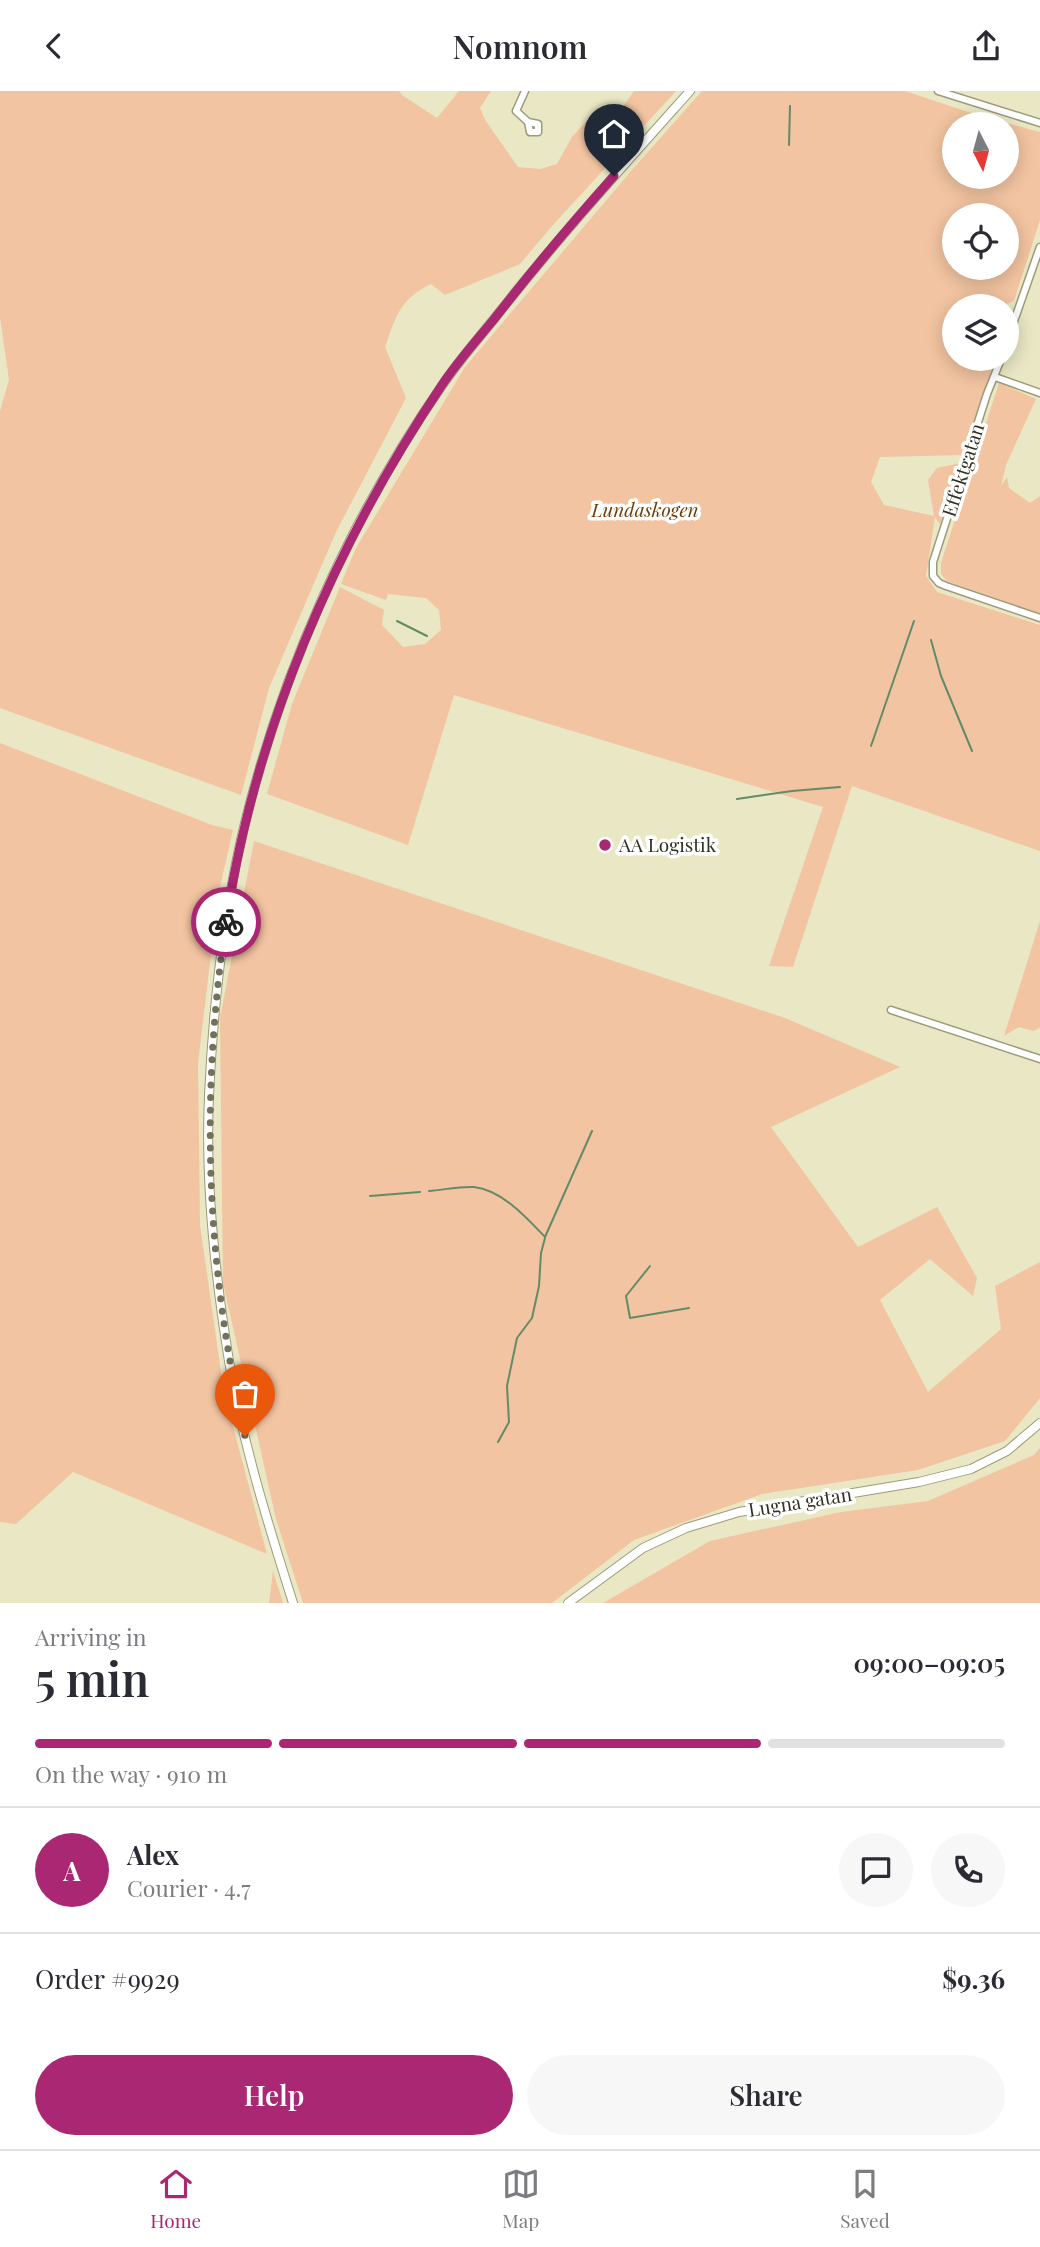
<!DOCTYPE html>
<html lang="en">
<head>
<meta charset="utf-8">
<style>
  :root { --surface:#fff; --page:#f7f7f7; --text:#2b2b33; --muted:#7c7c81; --line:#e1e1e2; --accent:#aa2873 }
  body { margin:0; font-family:"Playfair Display",serif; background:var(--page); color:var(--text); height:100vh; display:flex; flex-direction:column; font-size:26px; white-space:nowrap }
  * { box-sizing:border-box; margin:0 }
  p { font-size:23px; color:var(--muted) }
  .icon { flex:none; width:38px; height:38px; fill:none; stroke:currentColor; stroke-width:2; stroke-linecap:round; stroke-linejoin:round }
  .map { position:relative; height:1512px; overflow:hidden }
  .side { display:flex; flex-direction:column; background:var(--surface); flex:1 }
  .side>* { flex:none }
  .needle { width:46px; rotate:174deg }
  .controls { position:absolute; left:942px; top:21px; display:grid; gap:14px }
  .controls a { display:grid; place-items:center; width:77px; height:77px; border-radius:50%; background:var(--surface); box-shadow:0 4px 18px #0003; font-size:35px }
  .pin { position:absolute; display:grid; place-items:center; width:60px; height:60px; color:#fff; margin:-72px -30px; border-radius:50% 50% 50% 0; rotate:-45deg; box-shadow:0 0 7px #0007 }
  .pin .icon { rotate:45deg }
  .courier { position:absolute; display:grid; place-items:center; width:70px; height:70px; margin:-35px; border:5px solid #aa2873; border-radius:50%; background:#fff; color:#222; box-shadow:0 2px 9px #0007 }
  .summary em { font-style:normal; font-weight:600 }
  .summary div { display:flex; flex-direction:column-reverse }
  .summary { display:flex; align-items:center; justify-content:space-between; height:119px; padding:0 35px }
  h1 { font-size:46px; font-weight:600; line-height:52px }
  .bar { display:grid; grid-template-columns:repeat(4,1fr); gap:10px 7px; align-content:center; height:84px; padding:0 35px }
  .bar i { height:9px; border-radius:5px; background:var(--line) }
  .bar .selected { background:var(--accent) }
  .bar p { grid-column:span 4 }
  .line { display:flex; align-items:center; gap:18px; padding:0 35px; border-top:2px solid var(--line) }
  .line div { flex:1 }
  .round { display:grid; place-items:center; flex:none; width:74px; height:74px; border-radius:37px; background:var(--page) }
  .action { display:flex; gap:14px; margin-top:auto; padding:14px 35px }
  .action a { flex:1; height:80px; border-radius:42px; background:var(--accent); color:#fff; font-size:28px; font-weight:600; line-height:80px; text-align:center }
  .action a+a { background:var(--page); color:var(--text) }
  header { display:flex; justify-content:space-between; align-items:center; height:91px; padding:0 35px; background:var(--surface); font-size:32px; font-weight:600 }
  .tabs { display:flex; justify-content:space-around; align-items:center; height:98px; border-top:2px solid var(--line); background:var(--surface); font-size:19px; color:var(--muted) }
  .tabs a { display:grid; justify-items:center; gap:4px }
  .tabs .selected { color:var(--accent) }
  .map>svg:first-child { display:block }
  .green { fill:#f2c4a1; fill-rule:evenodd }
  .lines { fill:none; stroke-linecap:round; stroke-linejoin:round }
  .stream { stroke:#638b67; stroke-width:2 }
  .minor-casing { stroke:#9d9b7a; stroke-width:9 }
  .major-casing { stroke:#9d9b7a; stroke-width:10 }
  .minor { stroke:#fff; stroke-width:6 }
  .major { stroke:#fff; stroke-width:8 }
  .done { stroke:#72715c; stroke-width:7; stroke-dasharray:0 12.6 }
  .route { stroke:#aa2873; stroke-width:9 }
  .poi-dot { fill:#aa2873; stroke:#fff; stroke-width:2.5 }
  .labels { text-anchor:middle; stroke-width:7; stroke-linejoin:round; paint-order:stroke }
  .street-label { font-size:19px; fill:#323124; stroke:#fff }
  .park-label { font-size:19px; font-style:italic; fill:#6f3b04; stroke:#fff }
  .poi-label { font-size:19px; fill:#323124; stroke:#fff; text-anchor:start }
</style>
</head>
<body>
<header><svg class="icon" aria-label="back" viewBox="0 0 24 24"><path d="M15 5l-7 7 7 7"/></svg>Nomnom<svg class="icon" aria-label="share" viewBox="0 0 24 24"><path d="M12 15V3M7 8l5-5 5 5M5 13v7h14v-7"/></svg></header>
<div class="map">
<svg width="1040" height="1512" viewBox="0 0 1040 1512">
  <rect width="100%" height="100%" fill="#e9e7c4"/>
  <!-- green -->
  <path class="green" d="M0,0H399L402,4L437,27L459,0H491L480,17L485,29L518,76L540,78L557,73L572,46L595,21L622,17L634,0H676L552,135L520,173L445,204L431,193C400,208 396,225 385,256L406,307L336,441L269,597L241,704L0,617V320L9,289L0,226Z
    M702,0H905L977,24L1040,41V129L1014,210L1000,215H954V238L949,255L954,256V268H995L964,364L880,366L871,391L884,414L934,425L928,389L937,377L961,372L940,433L935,426L926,485L937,501L1040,534V760L852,695L793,876L769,875L823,716L454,604L408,754L267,703L292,613L340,496L384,519L382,534L403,556L425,553L441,539L439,519L426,507L388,503L386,509L341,493L356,457L465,276L632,79ZM954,33H1006V86H954ZM954,124H1006V177H954Z
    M999,292L1036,308L1006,374L1001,395L1007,386L1009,397L1030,412L1040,405V523L947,490L941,483V472Z
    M0,652L212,734L233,739L218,804L198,972L200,1134L224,1302L267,1463L73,1381L16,1433L0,1431Z
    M254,750L785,927L900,976L771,1036L858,1156L937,1116L977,1187L973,1205L930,1168L880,1209L928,1301L1001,1238L995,1195L1040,1171V1307L1005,1350L918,1379L762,1403L634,1449L552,1512H303L276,1428L223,1192L220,927Z
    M1040,830V936L1034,940L1019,936L1004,945Z
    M1040,1357V1512H603L710,1450L841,1421L928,1410L1034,1364Z
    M273,1480L283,1512H269Z"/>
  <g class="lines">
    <!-- stream -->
    <path class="stream" d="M789,54L790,15
      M397,530L427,545
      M931,549L941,585L972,660
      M871,655L914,530
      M737,708L792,700L840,696
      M429,1100C443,1099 460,1095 474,1096C502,1099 527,1127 545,1146L592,1040
      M370,1105L420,1101
      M650,1175L626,1205L630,1227L689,1217
      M498,1351L509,1331L507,1295L517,1247L532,1227L539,1195L541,1162L545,1147"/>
    <defs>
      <path id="minor" d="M525,0L516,20L528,31L538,33V41H530L528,31
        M938,0L1040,32
        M1006,253L1040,156
        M1001,268L987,303L933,471V485L939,492L946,495L1040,527
        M995,286L1040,302
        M891,919L1040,968"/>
      <path id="major" d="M293,1512C268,1433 243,1353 229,1270C215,1184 205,1092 209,1005C213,916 223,827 243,740C281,582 350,427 443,293C458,271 477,249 494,228C556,149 623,75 690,0
        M568,1512L643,1457L686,1437L739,1421L919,1391L971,1378L1007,1360L1040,1332"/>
    </defs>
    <!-- minor casing -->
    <use href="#minor" class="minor-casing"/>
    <!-- major casing -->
    <use href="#major" class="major-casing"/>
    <!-- minor -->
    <use href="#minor" class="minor"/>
    <!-- major -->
    <use href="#major" class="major"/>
  </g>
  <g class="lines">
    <!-- done -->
    <path class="done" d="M226,831C200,1004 206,1175 245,1345"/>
    <!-- route -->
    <path class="route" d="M226,831C255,639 334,455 442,294C458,270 477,249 495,227C533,178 573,131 614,85"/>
  </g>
  <!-- markers -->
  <circle class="poi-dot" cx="605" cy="754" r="7"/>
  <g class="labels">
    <!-- street labels -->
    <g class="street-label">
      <text transform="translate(963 379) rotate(-72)" y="7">Effektgatan</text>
      <text transform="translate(800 1411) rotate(-9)" y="7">Lugna gatan</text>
    </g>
    <!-- park labels -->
    <g class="park-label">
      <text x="645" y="426">Lundaskogen</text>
    </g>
    <!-- poi labels -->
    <g class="poi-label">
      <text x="619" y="761">AA Logistik</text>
    </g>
  </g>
</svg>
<div class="controls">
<a><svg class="needle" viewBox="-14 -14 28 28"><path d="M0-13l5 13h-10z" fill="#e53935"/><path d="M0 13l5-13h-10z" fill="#7c7c81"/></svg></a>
<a><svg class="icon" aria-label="locate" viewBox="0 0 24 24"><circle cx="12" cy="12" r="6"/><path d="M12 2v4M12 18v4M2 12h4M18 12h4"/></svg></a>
<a><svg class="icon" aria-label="layers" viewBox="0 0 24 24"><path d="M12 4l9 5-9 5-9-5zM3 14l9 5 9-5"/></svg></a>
</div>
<div class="pin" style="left:245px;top:1345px;background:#ea580c"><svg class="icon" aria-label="bag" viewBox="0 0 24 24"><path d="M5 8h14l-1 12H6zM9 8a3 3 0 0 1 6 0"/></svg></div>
<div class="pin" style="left:614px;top:85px;background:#1f2937"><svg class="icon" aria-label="home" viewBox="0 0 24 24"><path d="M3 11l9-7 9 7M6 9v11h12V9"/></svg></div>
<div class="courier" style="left:226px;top:831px"><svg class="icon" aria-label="bike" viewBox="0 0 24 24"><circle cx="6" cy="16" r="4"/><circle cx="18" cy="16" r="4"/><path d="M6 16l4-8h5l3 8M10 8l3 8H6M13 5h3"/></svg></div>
</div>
<section class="side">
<div class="summary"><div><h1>5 min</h1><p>Arriving in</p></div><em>09:00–09:05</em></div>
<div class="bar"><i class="selected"></i><i class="selected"></i><i class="selected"></i><i></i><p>On the way · 910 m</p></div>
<div class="line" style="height:126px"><b class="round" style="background:var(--accent);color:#fff">A</b><div><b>Alex</b><p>Courier · 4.7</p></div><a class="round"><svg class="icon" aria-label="chat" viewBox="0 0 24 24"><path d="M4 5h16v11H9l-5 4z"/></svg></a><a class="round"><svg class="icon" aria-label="phone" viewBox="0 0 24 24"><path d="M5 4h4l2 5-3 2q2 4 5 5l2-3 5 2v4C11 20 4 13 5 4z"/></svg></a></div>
<div class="line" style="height:91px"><div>Order #9929</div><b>$9.36</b></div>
<div class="action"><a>Help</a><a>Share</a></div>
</section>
<nav class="tabs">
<a class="selected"><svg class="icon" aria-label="home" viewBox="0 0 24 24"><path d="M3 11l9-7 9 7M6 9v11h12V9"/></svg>Home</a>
<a><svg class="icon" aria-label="map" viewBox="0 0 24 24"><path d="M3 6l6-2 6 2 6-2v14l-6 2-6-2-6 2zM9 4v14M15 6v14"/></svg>Map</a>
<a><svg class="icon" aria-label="saved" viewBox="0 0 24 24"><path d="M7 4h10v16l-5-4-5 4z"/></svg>Saved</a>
</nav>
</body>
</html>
